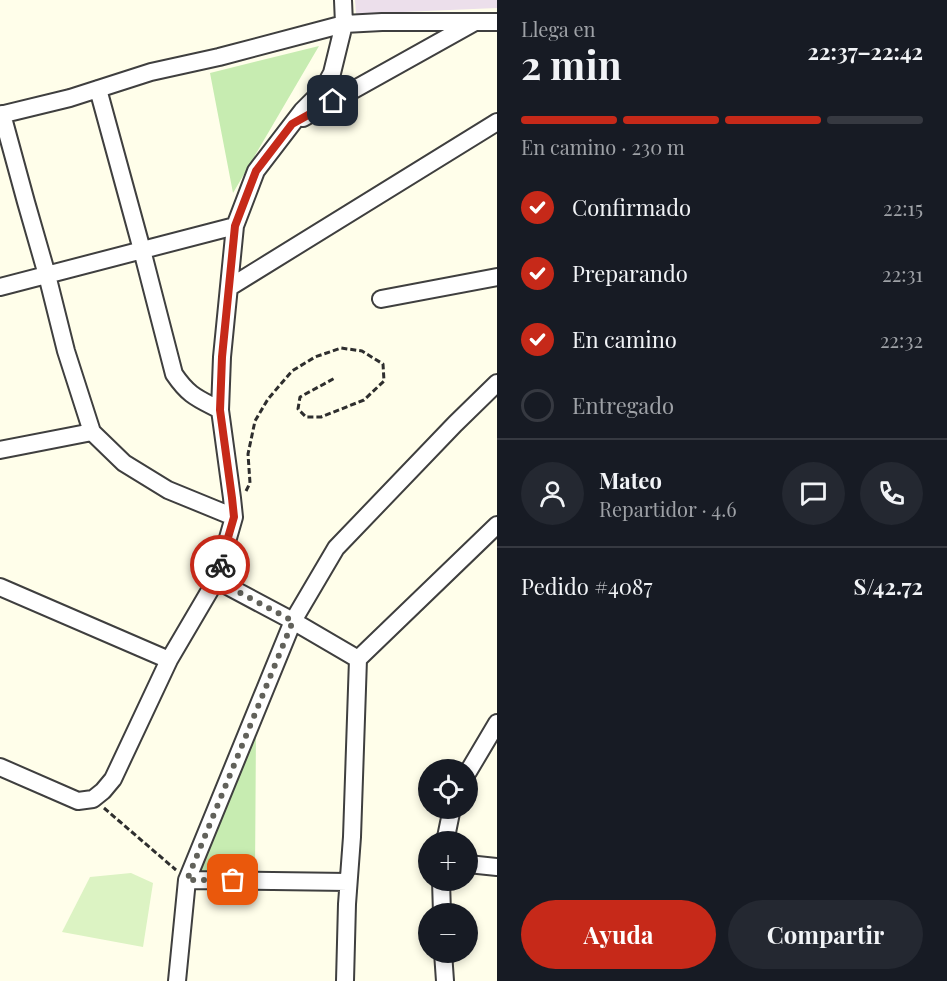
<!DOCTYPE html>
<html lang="es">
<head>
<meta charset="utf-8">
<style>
  :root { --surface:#171b24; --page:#242831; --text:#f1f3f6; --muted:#9ea1a6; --line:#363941; --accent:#c62919 }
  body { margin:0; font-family:"Playfair Display",serif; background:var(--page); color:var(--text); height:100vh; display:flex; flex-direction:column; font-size:22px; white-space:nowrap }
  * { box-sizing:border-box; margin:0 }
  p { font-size:20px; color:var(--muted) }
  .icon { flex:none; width:33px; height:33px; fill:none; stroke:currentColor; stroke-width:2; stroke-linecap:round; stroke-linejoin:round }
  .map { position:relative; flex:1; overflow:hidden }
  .sheet { display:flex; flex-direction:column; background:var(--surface); width:450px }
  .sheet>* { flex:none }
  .controls { position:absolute; left:418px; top:759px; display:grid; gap:12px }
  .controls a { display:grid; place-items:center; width:60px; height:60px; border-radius:50%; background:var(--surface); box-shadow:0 3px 9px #0003; font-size:30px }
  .pin { position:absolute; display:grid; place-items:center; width:51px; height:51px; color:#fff; margin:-26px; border-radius:12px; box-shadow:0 3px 9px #0006 }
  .courier { position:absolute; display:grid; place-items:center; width:60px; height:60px; margin:-30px; border:4px solid #c62919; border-radius:50%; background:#fff; color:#222; box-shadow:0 2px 8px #0007 }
  .head em { font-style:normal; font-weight:700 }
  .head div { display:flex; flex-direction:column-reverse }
  .head { display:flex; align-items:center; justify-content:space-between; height:102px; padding:0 24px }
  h1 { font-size:39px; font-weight:700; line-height:45px }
  .bar { display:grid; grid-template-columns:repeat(4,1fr); gap:9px 6px; align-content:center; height:72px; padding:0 24px }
  .bar i { height:8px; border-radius:4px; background:var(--line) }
  .bar .on { background:var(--accent) }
  .bar p { grid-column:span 4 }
  .line { display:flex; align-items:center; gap:15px; padding:0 24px; border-top:2px solid var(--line) }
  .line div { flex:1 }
  .round { display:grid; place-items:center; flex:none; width:63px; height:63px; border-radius:32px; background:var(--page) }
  ol { padding:0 24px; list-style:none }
  li { display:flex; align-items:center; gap:18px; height:66px }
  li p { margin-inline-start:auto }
  li .icon { padding:6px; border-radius:50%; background:var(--accent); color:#fff; stroke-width:4 }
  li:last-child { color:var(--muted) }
  li i { width:33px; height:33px; border:3px solid var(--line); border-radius:50% }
  .button { display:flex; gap:12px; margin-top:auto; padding:12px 24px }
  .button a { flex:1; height:69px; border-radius:36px; background:var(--accent); color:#fff; font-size:24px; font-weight:700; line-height:69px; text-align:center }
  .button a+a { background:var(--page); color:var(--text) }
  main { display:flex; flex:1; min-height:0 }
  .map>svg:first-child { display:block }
  .industrial { fill:#ecdfeb }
  .green { fill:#c7ecb1 }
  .pitch { fill:#dcf3c3 }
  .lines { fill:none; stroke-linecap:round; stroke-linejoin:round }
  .minor-casing { stroke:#3f3f3f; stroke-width:20 }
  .path { stroke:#2e2e2e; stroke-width:3; stroke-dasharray:6 3; stroke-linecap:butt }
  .minor { stroke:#fff; stroke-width:16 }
  .done { stroke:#61615a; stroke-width:6; stroke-dasharray:0 10.8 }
  .route { stroke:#c62919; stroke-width:8 }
</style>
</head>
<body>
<main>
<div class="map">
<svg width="497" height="981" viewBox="0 0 497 981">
  <rect width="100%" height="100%" fill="#fffeea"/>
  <!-- industrial -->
  <path class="industrial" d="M355,0H497V8L356,14Z"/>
  <!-- green -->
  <path class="green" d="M319,46L233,193L210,73Z
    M256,728L255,876L195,875Z"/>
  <!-- pitch -->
  <path class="pitch" d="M131,873L153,883L143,947L62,932L90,877Z"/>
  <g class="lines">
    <defs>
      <path id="minor" d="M98,89L142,250L174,374C189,396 197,398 220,410
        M2,114L26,202L47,275L66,351L92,432L124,463L168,490L234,517
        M0,115L70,98L151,72L219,57L344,24L382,22H497
        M303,118L475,22
        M0,287L235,226
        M230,287L497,122
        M381,299L497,277
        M0,450L92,432
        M216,580L293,621L358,659
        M0,587L169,660
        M0,767L78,801L93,799L103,791L113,779L169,660L216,580L234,517L232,498L220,410L222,357L235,226L256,171L302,111L322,91L332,73L344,24L343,0
        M468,772L497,723
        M445,842L452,808
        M468,864L497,867
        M187,880L348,882
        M441,880L442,914
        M443,952L445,981
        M177,981L187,880L293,621L336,548L455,424L497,383
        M345,981L347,904L352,837L358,659L497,525"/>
    </defs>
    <!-- minor casing -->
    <use href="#minor" class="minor-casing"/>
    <!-- path -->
    <path class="path" d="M246,491L250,483L248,454L255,421L268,399L292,371L315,357L341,348L362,351L383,364L384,381L364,400L321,417H306L298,409L300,397L335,378
      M104,808L176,870"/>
    <!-- minor -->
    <use href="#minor" class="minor"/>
  </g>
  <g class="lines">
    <!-- done -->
    <path class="done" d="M220,565L216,580L293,621L187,880H233"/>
    <!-- route -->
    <path class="route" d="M220,565L234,517L232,498L220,410L222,357L235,226L256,171L292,124L333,101"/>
  </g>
</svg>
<div class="controls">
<a><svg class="icon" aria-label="locate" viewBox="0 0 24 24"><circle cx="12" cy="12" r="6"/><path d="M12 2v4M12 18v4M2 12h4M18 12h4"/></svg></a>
<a>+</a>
<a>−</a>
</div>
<div class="pin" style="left:233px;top:880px;background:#ea580c"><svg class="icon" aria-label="bag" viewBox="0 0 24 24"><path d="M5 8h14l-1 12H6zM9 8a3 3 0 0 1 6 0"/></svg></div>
<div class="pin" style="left:333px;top:101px;background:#1f2937"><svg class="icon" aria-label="home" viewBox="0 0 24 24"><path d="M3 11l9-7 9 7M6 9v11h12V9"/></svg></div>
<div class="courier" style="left:220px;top:565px"><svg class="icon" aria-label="bike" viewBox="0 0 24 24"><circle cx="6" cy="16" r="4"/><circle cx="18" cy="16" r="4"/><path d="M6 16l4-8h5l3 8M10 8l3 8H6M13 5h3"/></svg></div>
</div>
<section class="sheet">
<div class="head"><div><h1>2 min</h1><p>Llega en</p></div><em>22:37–22:42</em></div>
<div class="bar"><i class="on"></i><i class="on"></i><i class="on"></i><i></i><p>En camino · 230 m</p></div>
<ol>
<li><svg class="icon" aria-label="check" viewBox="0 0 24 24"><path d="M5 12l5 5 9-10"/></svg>Confirmado<p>22:15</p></li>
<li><svg class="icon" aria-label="check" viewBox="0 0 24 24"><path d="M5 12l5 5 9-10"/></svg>Preparando<p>22:31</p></li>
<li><svg class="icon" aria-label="check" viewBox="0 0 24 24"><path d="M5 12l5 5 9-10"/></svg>En camino<p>22:32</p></li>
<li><i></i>Entregado</li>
</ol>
<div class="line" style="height:108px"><a class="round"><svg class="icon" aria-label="person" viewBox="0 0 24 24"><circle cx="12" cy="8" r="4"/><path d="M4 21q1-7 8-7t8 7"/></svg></a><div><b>Mateo</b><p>Repartidor · 4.6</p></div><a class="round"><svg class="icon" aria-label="chat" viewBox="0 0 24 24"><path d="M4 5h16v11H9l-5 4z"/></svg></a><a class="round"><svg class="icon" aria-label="phone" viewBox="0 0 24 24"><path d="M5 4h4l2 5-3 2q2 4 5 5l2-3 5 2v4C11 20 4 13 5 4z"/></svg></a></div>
<div class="line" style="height:78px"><div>Pedido #4087</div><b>S/42.72</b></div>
<div class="button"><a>Ayuda</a><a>Compartir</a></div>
</section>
</main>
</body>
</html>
